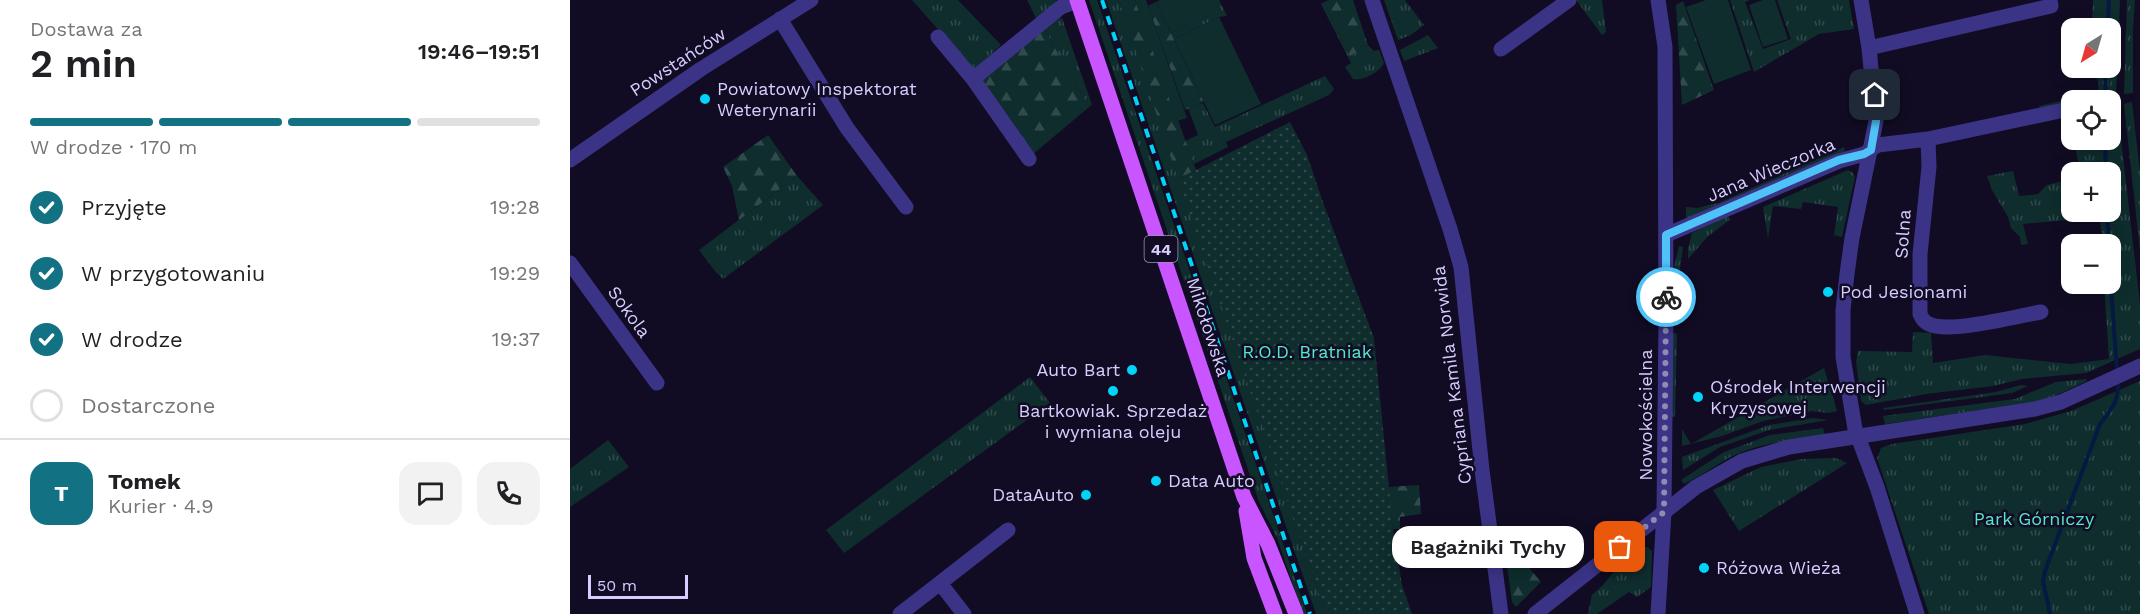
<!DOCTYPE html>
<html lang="pl">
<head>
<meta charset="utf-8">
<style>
  :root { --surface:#fff; --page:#f2f2f2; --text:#202124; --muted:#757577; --line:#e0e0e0; --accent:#127284 }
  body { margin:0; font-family:"Work Sans",sans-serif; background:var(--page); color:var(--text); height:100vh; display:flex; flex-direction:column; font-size:22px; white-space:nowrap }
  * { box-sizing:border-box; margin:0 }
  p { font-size:20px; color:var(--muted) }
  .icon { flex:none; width:33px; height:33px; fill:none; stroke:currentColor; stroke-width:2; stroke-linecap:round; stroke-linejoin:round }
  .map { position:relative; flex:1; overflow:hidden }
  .panel { display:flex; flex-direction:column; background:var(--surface); width:570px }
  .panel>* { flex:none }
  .needle { width:39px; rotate:217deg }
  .fabs { position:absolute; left:1491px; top:18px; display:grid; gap:12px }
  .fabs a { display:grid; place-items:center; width:60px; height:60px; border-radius:12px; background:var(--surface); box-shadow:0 3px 15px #0003; font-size:30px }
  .scale { position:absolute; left:18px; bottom:15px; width:100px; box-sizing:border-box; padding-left:6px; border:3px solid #d6ceff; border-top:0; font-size:16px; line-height:21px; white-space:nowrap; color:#d6ceff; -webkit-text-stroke:4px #110c23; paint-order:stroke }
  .pin { position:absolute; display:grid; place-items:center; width:51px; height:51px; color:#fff; margin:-26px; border-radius:12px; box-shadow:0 3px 9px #0006 }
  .courier { position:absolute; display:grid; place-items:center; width:60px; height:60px; margin:-30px; border:4px solid #4fc3f7; border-radius:50%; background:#fff; color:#222; box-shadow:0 2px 8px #0007 }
  .bubble { position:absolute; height:42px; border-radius:18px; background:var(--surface); box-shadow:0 3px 15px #0003; font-size:20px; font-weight:600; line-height:42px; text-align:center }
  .headline em { font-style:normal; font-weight:600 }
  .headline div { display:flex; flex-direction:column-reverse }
  .headline { display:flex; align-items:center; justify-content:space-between; height:102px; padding:0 30px }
  h1 { font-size:39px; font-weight:600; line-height:45px }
  .bar { display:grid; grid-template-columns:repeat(4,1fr); gap:9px 6px; align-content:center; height:72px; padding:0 30px }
  .bar i { height:8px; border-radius:4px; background:var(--line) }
  .bar .on { background:var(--accent) }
  .bar p { grid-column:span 4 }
  .line { display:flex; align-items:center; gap:15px; padding:0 30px; border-top:2px solid var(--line) }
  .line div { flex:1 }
  .round { display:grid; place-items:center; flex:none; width:63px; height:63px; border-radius:18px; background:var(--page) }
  ol { padding:0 30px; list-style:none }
  li { display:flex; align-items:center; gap:18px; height:66px }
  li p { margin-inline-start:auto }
  li .icon { padding:6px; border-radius:50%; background:var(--accent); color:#fff; stroke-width:4 }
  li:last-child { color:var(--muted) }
  li i { width:33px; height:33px; border:3px solid var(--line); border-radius:50% }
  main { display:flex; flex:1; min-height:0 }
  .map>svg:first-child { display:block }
  .grass { fill:url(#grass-tufts) }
  .forest { fill:url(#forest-firs) }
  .garden { fill:url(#garden-dots) }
  .pitch { fill:#0f2d2d }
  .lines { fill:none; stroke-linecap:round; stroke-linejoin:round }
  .stream { stroke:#061942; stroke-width:4 }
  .minor { stroke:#3b3486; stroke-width:15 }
  .tertiary { stroke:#3b3486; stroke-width:15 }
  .primary { stroke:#c855ff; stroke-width:15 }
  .rail { stroke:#00d4f9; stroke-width:4; stroke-dasharray:9 8; stroke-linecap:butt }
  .done { stroke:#918ab2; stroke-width:6; stroke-dasharray:0 10.8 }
  .route { stroke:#4fc3f7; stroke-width:8 }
  .poi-dot { fill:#00d4f9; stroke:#110c23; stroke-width:2 }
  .labels { text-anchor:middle; stroke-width:5; stroke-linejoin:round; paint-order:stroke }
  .shield { fill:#110c23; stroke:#9b94bd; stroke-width:1.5 }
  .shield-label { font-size:16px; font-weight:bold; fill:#d6ceff }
  .street-label { font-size:18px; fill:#d6ceff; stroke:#110c23 }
  .poi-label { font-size:18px; fill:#d6ceff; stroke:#110c23; text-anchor:start }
  .park-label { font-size:18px; fill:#52e8c9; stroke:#110c23 }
</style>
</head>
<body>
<main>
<section class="panel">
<div class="headline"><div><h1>2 min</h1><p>Dostawa za</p></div><em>19:46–19:51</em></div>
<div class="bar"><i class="on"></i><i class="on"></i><i class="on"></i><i></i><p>W drodze · 170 m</p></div>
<ol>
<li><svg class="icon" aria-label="check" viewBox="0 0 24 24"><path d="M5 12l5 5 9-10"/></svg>Przyjęte<p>19:28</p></li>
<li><svg class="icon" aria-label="check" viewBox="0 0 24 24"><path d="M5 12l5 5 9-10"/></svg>W przygotowaniu<p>19:29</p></li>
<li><svg class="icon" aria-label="check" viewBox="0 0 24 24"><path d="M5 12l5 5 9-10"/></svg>W drodze<p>19:37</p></li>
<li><i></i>Dostarczone</li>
</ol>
<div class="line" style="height:108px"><b class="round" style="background:var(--accent);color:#fff">T</b><div><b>Tomek</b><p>Kurier · 4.9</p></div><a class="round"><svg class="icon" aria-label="chat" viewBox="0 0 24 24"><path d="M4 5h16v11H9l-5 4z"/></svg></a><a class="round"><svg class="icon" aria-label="phone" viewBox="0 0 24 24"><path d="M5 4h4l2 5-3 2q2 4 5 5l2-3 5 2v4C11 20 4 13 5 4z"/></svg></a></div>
</section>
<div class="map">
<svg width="1570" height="614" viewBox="0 0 1570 614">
  <defs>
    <pattern id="grass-tufts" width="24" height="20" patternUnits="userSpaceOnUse" patternTransform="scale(1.5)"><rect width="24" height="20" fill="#0f2d2d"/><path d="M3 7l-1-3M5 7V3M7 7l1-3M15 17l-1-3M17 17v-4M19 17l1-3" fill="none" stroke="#314a4c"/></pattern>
    <pattern id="forest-firs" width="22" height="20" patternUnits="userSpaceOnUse" patternTransform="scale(1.5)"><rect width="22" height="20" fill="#0f2d2d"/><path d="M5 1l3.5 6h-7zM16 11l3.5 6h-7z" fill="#314a4c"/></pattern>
    <pattern id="garden-dots" width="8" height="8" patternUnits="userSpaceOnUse" patternTransform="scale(1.5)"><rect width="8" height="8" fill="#0f2d2d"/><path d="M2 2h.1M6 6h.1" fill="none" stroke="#314a4c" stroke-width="1.8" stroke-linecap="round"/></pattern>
  </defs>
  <rect width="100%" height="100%" fill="#110c23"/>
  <!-- grass -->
  <path class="grass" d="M342,0H388L431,45L404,70Z
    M457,0H486V1L476,14L467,20Z
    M519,0H527L737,614H733L707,538L689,502Z
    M536,0H549L756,614H746Z
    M645,0H649L657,16L649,17L604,39L601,33L649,10Z
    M814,0H835L854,25L841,35L828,40Z
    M1006,0H1032L1036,32L1032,35Z
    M1160,0H1180L1175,2L1193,49L1221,39L1207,0H1279L1284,29L1249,34L1184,72Z
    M1523,0H1550L1546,97L1525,100H1502L1501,105L1472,111L1469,106L1529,92L1526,68H1540V28H1522Z
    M1557,0H1565L1563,30V93L1554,94Z
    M754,2L780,57L792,46L798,45L804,51L809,50L814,63C810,72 793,81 783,79L775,67L781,63L751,4Z
    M492,18L522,105L519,107L474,29L485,19Z
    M858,35L868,48L834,61L830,50Z
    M755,76L764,89L759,95L656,142L658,147L624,164L615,141L628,135L618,108L633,103L645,127Z
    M1562,102L1570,172V251L1554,105L1556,103Z
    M1547,104L1570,304V349L1516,373L1452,379L1423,386L1356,394L1296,405L1291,401L1286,362L1288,351L1342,352L1343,332L1361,333L1363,363L1415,355L1501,364L1539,359L1534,284H1540V244H1532L1530,217L1453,224L1458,244L1451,245L1450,237L1441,228L1438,217L1422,190L1417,176L1443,171L1449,196L1468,194L1477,185L1501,179L1502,212H1540V172H1510L1504,140H1540L1541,106Z
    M1274,147L1275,151L1122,219L1116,218V207L1127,208L1148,203Z
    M1278,170L1283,173L1285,177L1272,237L1264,235L1268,207L1233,202L1231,209L1203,206L1198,238L1193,207Z
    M227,176L253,205L153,279L145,271L129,250Z
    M1157,215L1160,220L1138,236L1118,259V249L1122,233Z
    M1109,246L1113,247L1106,298H1105L1104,268Z
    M1104,333L1107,334L1105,417H1102V335Z
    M1254,368L1267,411L1259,413L1242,411L1193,421L1152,436L1112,446V429L1121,444Z
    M460,377L480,403L274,553L256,530Z
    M1516,379L1517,381L1478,399L1457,403L1315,424L1313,416L1445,399L1486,382Z
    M1570,381V614H1359L1307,458L1311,448L1322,444L1455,424L1501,411Z
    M1451,385L1458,386L1442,393L1314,410L1313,408L1426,392Z
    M1243,418L1258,420L1199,430L1150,447L1113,470L1112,457L1199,425Z
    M1253,428L1255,435C1227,440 1198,442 1172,452C1151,460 1134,475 1114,484L1111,480L1154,452L1200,435Z
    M38,440L59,467L0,507V469Z
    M1266,458L1277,463L1169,531L1143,490L1191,467L1232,459Z
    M1072,547H1077L1082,551L1081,587L1067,597L1059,592L1027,614H1018L1022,595L1033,585L1050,564Z"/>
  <!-- forest -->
  <path class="forest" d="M549,0H565L626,170L608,179Z
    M759,0H783L798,45L792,46L780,57L754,2Z
    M1113,1L1144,90L1112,105L1106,5Z
    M586,2L634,102L615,110L578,6Z
    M474,29L519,107L462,155L411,78Z
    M198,135L227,176L169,220L162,186L153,167Z
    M849,485L851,514L830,517V529H823L818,487Z
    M933,537L971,582L946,607L942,602Z"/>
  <!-- garden -->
  <path class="garden" d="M720,122L737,155L754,205L804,338L823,529L832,585L842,614H756L608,179Z"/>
  <!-- pitch -->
  <path class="pitch" d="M565,0H576L617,118L607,121Z
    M590,0H645L650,10L601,33L586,2Z
    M1136,0H1158L1181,70L1144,84L1116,7Z
    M1193,0H1205L1218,39L1193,47L1179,5Z
    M649,17L691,104L645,125L604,39Z"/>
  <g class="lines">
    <!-- stream -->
    <path class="stream" d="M1538,28L1539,0
      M1535,100L1536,68
      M1535,140L1536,172
      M1537,212L1539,244
      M1540,271L1547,372
      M1480,614L1473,581L1475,571L1530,424C1543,407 1549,402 1548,379"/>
    <!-- minor -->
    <path class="minor" d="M802,0L880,229L891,267L912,470L931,614
      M1291,0L1299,48L1306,121L1282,238L1277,274L1273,310V357L1285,429L1307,487L1347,614
      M210,19L277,128L336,207
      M368,37L403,79
      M1299,48L1481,6L1480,0
      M931,49L999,0
      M1358,139L1359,167L1350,254V314C1352,319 1354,322 1359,324C1379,334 1447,316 1471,312
      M459,159L403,79L491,7L507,1
      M0,160L131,69L241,0
      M1096,235L1269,161L1294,154L1308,145L1358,139L1499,109
      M0,263L87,383
      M370,583L438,530
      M330,614L370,583L394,614
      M1088,614L1094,512L1096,318L1095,47L1088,0"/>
    <!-- tertiary -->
    <path class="tertiary" d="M965,614L1126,487L1172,461L1219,447L1465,409L1491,402L1570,366"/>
    <!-- primary -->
    <path class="primary" d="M507,0L674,497L698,544L726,614
      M676,511L684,558L705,614"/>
    <!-- rail -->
    <path class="rail" d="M532,0L740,614"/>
  </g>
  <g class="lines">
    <!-- done -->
    <path class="done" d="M1050,547L1094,512L1096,297"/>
    <!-- route -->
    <path class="route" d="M1096,297V235L1269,160L1294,154L1301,150L1306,121L1305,95"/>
  </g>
  <!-- markers -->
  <g class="poi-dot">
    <circle cx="135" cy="99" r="6"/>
    <circle cx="1258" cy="292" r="6"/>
    <circle cx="562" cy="370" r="6"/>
    <circle cx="543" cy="391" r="6"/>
    <circle cx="1128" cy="397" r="6"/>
    <circle cx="586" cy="481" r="6"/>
    <circle cx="516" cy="495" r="6"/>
    <circle cx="1134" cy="568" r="6"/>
  </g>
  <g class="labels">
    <!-- shield labels -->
    <rect class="shield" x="574.5" y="236" width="33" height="26" rx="4.5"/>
    <g class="shield-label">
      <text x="591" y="255">44</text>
    </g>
    <!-- street labels -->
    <g class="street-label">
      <text transform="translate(108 62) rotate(-33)" y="6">Powstańców</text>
      <text transform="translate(1201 170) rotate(-23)" y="6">Jana Wieczorka</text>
      <text transform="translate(1333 234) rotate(-86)" y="6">Solna</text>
      <text transform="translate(59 312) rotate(54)" y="6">Sokola</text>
      <text transform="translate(638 327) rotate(72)" y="6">Mikołowska</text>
      <text transform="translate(882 375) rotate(-97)" y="6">Cypriana Kamila Norwida</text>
      <text transform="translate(1076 415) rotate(-90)" y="6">Nowokościelna</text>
    </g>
    <!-- poi labels -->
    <g class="poi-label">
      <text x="147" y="95">Powiatowy Inspektorat<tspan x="147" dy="21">Weterynarii</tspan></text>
      <text x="1270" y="298">Pod Jesionami</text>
      <text x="550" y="376" text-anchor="end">Auto Bart</text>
      <text x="1140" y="393">Ośrodek Interwencji<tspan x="1140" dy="21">Kryzysowej</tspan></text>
      <text x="543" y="417" text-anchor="middle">Bartkowiak. Sprzedaż<tspan x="543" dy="21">i wymiana oleju</tspan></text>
      <text x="598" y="487">Data Auto</text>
      <text x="504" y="501" text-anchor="end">DataAuto</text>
      <text x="1146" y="574">Różowa Wieża</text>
    </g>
    <!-- park labels -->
    <g class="park-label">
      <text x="737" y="358">R.O.D. Bratniak</text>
      <text x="1464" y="525">Park Górniczy</text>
    </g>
  </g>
</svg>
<div class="fabs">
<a><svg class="needle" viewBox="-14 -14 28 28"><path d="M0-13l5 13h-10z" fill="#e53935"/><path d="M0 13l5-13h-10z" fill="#757577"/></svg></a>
<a><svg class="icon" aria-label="locate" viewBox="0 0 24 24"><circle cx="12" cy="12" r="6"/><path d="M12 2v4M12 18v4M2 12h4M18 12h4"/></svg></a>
<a>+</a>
<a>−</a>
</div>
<div class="scale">50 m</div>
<div class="pin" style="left:1050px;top:547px;background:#ea580c"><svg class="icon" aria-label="bag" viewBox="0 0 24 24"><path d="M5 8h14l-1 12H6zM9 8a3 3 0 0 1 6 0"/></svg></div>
<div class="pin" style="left:1305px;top:95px;background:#1f2937"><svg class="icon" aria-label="home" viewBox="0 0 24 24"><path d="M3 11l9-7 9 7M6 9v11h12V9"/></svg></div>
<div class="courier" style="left:1096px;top:297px"><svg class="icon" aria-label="bike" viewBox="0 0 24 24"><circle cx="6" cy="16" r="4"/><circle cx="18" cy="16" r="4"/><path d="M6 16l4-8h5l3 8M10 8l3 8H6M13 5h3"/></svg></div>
<div class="bubble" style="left:822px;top:526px;width:192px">Bagażniki Tychy</div>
</div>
</main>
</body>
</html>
